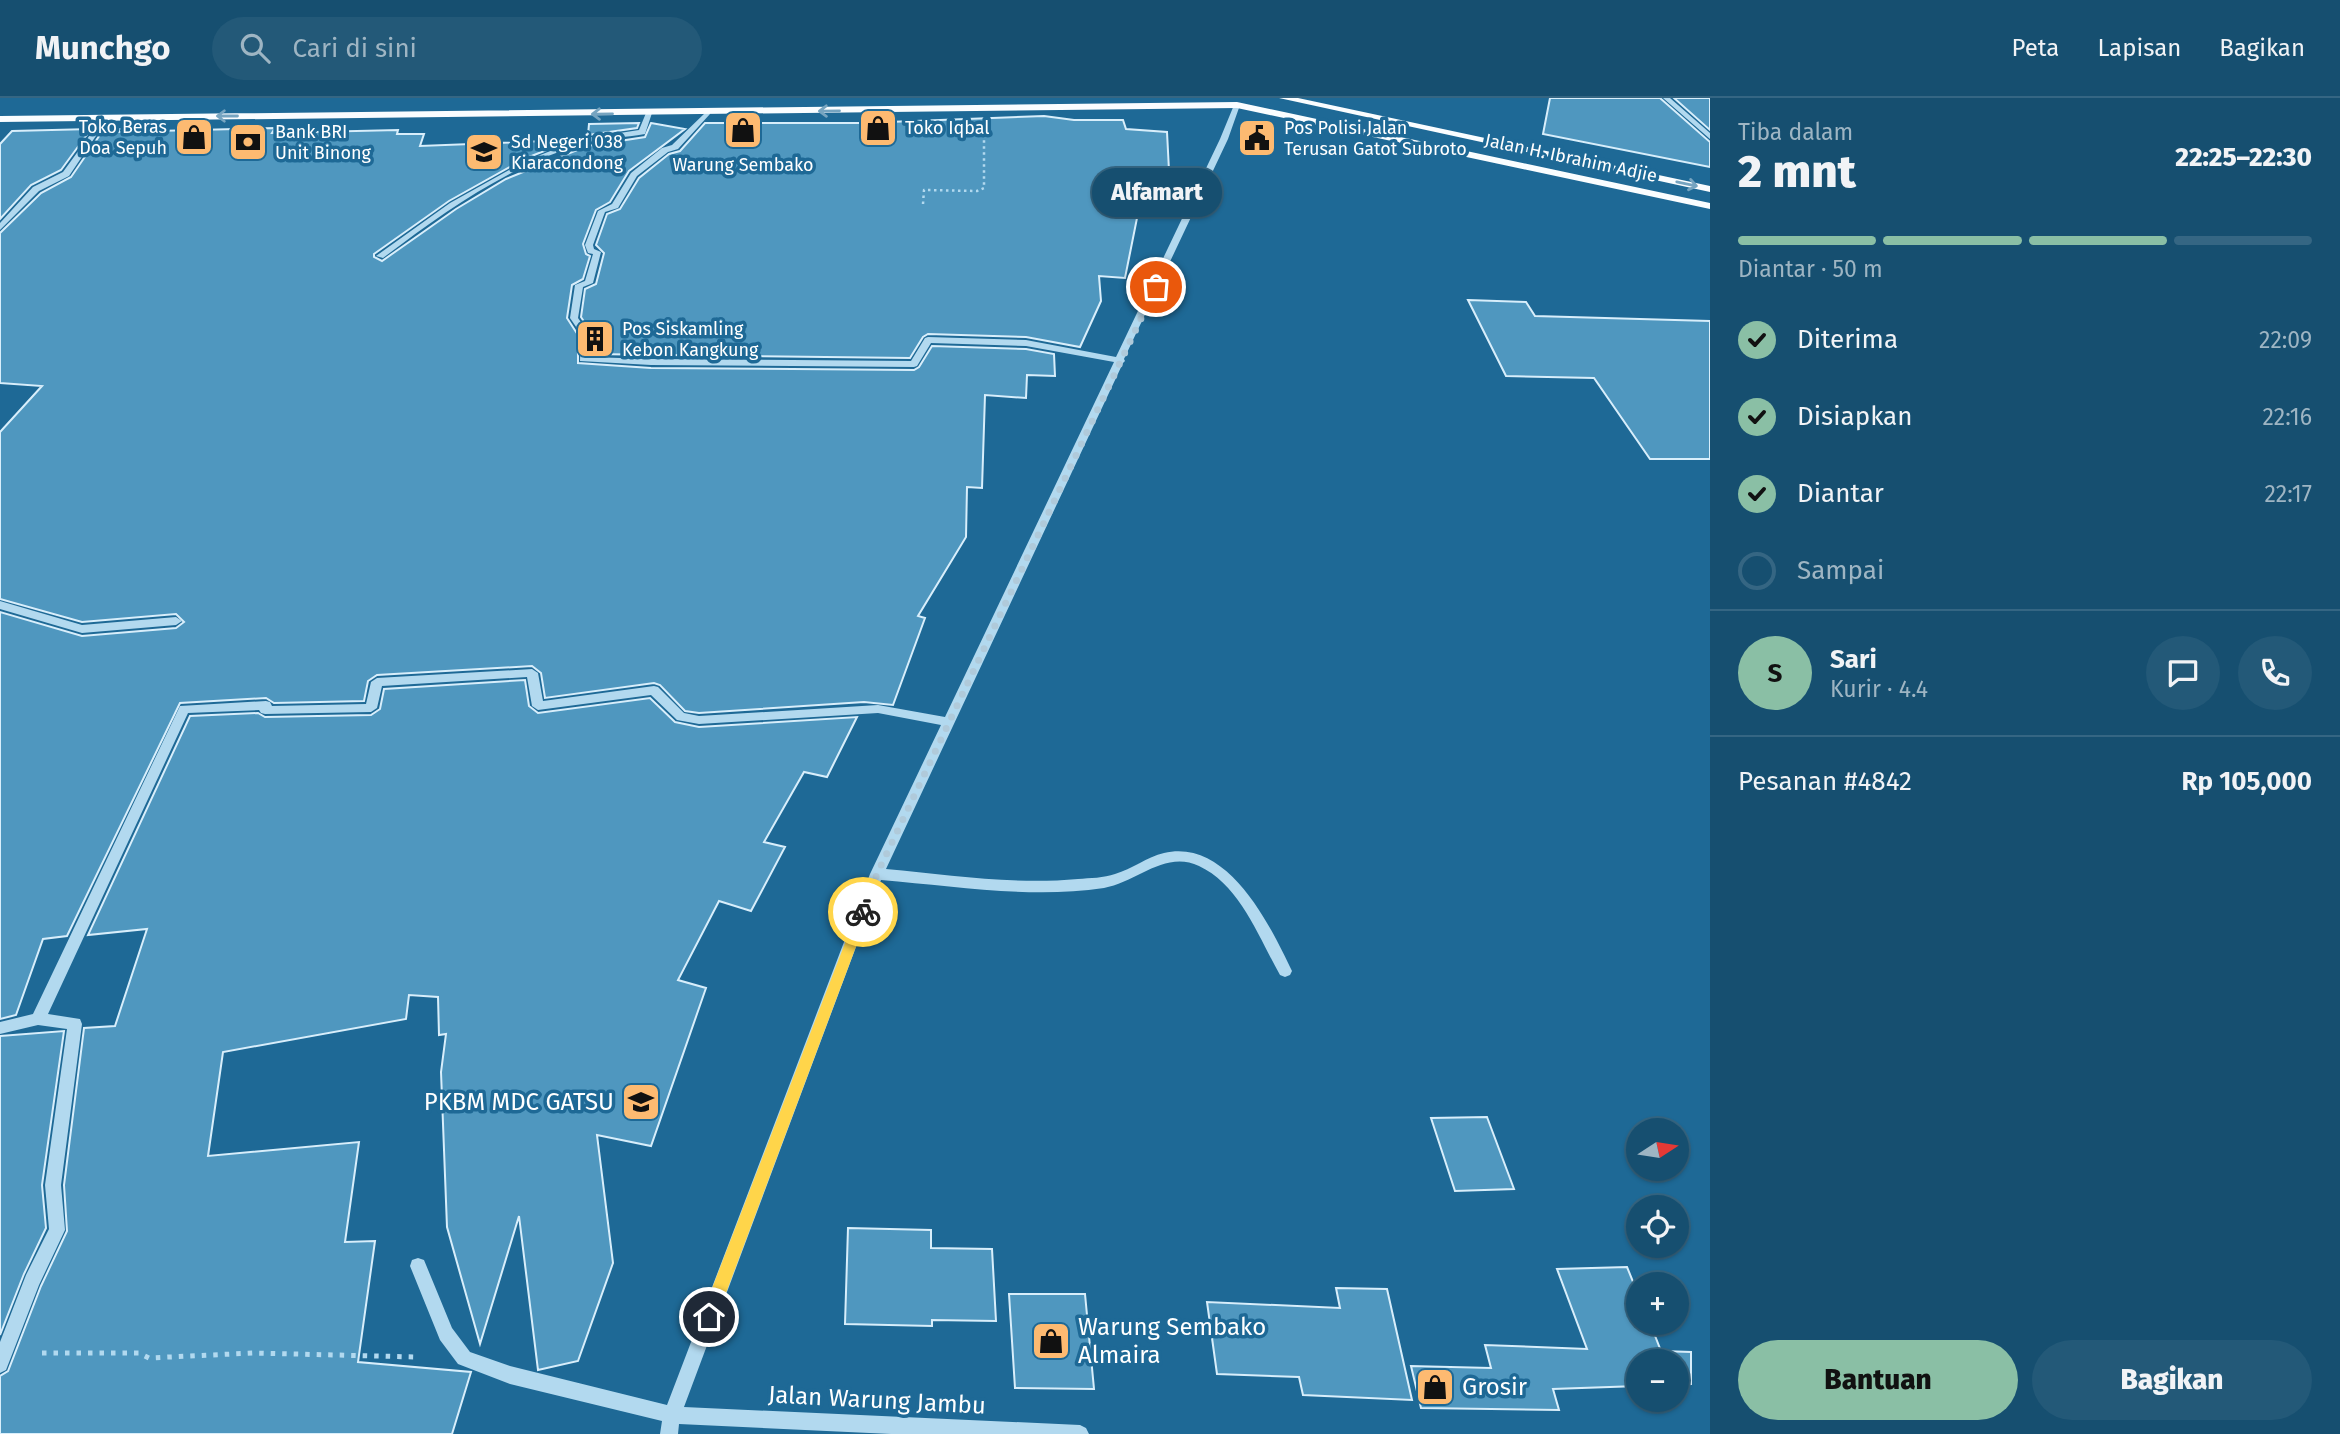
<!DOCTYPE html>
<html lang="id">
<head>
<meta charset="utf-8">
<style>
  :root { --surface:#164f70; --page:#235978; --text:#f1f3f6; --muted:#9eb5c3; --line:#356683; --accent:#8abfa5 }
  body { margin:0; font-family:"Fira Sans",sans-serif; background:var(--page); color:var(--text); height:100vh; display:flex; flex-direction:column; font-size:26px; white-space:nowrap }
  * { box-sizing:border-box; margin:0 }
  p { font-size:23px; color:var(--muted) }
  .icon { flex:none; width:38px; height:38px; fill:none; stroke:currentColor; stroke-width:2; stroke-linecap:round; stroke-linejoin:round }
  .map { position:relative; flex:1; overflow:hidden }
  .panel { display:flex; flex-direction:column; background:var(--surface); width:630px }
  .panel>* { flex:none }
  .needle { width:46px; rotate:78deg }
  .tools { position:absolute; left:1626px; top:1020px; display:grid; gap:14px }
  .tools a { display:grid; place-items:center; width:63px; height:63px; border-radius:50%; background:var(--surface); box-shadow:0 2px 5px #0004,0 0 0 2px var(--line); font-size:35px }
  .pin { position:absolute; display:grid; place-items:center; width:60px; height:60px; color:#fff; margin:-30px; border:4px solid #fff; border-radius:50%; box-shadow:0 2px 7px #0007 }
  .courier { position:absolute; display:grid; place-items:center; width:70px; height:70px; margin:-35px; border:5px solid #ffd54a; border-radius:50%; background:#fff; color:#222; box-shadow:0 2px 9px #0007 }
  .bubble { position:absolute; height:49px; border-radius:24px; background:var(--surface); box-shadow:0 2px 5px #0004,0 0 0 2px var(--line); font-size:23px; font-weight:800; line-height:49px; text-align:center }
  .head em { font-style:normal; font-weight:800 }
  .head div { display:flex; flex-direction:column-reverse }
  .head { display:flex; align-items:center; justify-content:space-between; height:119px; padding:0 28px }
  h1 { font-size:46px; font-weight:800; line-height:52px }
  .bar { display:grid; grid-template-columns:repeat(4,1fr); gap:10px 7px; align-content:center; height:84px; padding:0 28px }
  .bar i { height:9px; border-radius:5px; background:var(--line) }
  .bar .selected { background:var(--accent) }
  .bar p { grid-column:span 4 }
  .line { display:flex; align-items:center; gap:18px; padding:0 28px; border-top:2px solid var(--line) }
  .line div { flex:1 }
  .round { display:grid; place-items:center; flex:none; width:74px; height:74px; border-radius:37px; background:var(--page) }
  ol { padding:0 28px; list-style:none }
  li { display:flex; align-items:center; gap:21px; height:77px }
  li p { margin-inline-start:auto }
  li .icon { padding:7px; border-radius:50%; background:var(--accent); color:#111; stroke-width:4 }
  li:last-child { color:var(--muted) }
  li i { width:38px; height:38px; border:4px solid var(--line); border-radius:50% }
  .action { display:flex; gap:14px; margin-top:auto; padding:14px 28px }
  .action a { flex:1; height:80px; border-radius:42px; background:var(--accent); color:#111; font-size:28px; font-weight:800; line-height:80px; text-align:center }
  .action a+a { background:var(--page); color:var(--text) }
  header { display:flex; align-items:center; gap:42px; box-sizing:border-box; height:98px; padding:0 35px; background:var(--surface); border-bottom:2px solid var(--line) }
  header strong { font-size:33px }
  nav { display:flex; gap:38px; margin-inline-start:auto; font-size:24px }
  .search { width:490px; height:63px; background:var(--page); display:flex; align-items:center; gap:18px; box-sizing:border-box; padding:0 24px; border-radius:38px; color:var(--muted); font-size:26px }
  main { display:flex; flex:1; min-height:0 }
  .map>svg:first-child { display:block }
  .building { fill:#4f97bf; stroke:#d8eefb; stroke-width:2 }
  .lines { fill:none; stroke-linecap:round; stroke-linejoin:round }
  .path-far1 { stroke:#b2d9ef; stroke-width:2.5; stroke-dasharray:2.5 3.5; stroke-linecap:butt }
  .path { stroke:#b2d9ef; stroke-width:5; stroke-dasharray:4.5 7; stroke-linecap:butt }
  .minor { fill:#b2d9ef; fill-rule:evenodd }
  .major { fill:#fafdff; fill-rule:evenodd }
  .oneway { stroke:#76a4c0 }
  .route { fill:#ffd54a }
  .done { stroke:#b0cada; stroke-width:7; stroke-dasharray:0 12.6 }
  .labels { text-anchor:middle; stroke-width:7; stroke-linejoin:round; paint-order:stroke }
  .far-poi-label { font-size:18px; fill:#fff; stroke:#1e6996; text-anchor:start }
  .far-street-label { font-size:18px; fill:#fff; stroke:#1e6996 }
  .near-poi-label { font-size:24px; fill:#fff; stroke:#1e6996; text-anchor:start }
  .near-street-label { font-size:24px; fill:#fff; stroke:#1e6996 }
</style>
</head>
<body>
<header>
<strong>Munchgo</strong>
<div class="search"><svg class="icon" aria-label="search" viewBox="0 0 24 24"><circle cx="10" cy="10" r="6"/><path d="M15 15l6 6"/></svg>Cari di sini</div>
<nav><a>Peta</a><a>Lapisan</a><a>Bagikan</a></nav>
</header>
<main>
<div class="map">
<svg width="1710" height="1336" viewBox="0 0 1710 1336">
  <rect width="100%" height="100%" fill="#1e6996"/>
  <!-- building -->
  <path class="building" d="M1550,0H1660L1710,44V69L1543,36Z
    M1674,0H1710V32Z
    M1044,18L1074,22H1123L1126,31L1167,34L1170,92L1155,91L1150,116L1138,115L1125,180L1099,178L1101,203L1080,249L1026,239L928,236L923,239L910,260L591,256L592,236L581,219L585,191L596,186L604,155L596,147L607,116L620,111L639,80L669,56L680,53L705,25H862Z
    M639,25L637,30L588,37L589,26Z
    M651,25L685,31L629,73L610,104L596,112L583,146L586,156L590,158L583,181L572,187L567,220L578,237V265L651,270L914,272L919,269L932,248L1026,251L1054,256L1055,278L1027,277L1026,300L985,297L982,390L967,389L966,439L918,518L925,520L893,607L864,604L699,615L685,613L660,587L654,585L545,600L541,575L532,568L377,577L368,583L364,603L274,605L266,600L180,605L67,838L43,841L16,917L0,921V514L82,538L176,530L184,524L176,516L82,524L0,501V334L42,288L0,285V135L41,95L71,79L104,31H120L117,34L275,30L272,35L398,32L397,36H424L420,48L572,42L524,61L449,103L374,156V159L382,163L456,111L506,81L587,48L645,39Z
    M91,31L61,72L31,87L0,121V46L12,33Z
    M1468,202L1526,204L1535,218L1710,223V361H1650L1594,280L1506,278Z
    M525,582L529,608L538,615L650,600L675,624L699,629L857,619L827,679L804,674L764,744L785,749L751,813L719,803L678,882L706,890L651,1048L597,1037L613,1165L578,1263L538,1272L519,1118L480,1246L447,1129L441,974L446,936L439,937L438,899L409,897L406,921L223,954L208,1058L359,1044L345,1144L375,1143L358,1264L471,1274L452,1336H0V1278L8,1273L41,1188L67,1133L64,1087L84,930L115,928L147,831L88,837L190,618L258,615L265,619L371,617L380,611L384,591Z
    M64,933L42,1087L46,1130L24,1176L0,1237V938Z
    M1487,1019L1514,1091L1455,1093L1431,1020Z
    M848,1130L931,1132V1150L992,1151L996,1223L932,1222V1228L845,1226Z
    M1627,1169L1638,1196V1225H1650L1661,1253L1691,1254V1286L1676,1287V1264H1638V1288L1553,1291L1559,1312L1421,1310L1411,1268L1491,1270L1485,1247L1587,1251L1557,1171Z
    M1336,1190L1387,1191L1412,1302L1303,1297L1299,1279L1217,1276L1207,1204L1340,1210Z
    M1009,1196H1085L1094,1291L1015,1290Z"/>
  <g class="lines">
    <!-- path-far1 -->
    <path class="path-far1" d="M923,106L924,92L977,93L984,90V40"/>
    <!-- path -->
    <path class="path" d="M42,1255H139L149,1260L253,1255L417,1259"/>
    <!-- minor -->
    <path class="minor" d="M1663,0H1670L1710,35V41Z
      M1237,5L1240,7L1228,41L1124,261L1125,263L1123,265L886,771C949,777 1014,787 1078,781C1090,780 1104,780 1115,776C1132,771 1147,759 1164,755C1228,740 1270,827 1292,873L1290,877L1285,879L1280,877C1259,840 1240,787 1199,768C1165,752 1137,784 1104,790C1031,801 954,788 881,782L684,1309L1080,1327L1086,1330L1089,1336H891L679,1326L678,1336H660L662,1323L510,1286L458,1266L440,1242L410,1168L412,1162L418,1160L424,1162L452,1230L470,1254L510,1268L667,1307L870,776L941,627L878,615L699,626L677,622L651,597L538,612L532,608L527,579L382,588L377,610L371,614L265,616L261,615L259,612L188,615L48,916L80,921L82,926L61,1087L65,1132L39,1187L6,1272L0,1275V1244L26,1177L49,1131L45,1087L67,931L38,927L0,936V924L33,916L180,608L266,603L270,604L272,608L366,606L371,584L377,580L532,571L538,575L543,603L654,588L658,589L684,615L699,618L878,607L945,619L1114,264L1026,248L931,245L917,268L914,269L651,267L580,263L581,236L570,220L575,187L585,183L593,156L588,155L585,147L598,113L612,106L631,75L662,50L672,47L706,14H710V16L678,51L668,54L637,78L618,110L605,114L593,147L594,151L601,154L593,185L583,189L578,220L589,236L588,259L651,261L911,263L925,240L928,239L1026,242L1116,259L1220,41L1234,7Z
      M649,13L652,15L645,36C625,40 605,39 586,45C511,66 445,113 383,160L376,158L450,105L525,63L581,41L639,32L646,15Z
      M103,19L108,20L69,78L39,93L0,132V125L33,89L63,74Z
      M0,503L82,527L176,519L182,523L176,527L82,535L0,511Z"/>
    <!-- major -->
    <path class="major" d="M1279,0H1298L1710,88V94Z
      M1237,4L1710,105V111L1237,10L0,24V18Z"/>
  </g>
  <!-- one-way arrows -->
  <defs><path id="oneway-shaft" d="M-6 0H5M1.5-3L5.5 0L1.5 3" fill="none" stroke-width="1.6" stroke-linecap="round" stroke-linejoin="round" transform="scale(1.75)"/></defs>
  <g class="oneway">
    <use href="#oneway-shaft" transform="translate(829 13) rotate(179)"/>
    <use href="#oneway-shaft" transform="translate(602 16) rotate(179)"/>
    <use href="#oneway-shaft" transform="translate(227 18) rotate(-180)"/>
    <use href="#oneway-shaft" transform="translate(1687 86) rotate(12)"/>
  </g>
  <!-- route -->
  <path class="route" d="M863,808L869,814L717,1219L709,1227L701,1219L857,814Z"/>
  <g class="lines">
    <!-- done -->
    <path class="done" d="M863,814L877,776L1156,189"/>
  </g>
  <!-- icons -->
  <defs>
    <symbol id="shop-square" viewBox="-11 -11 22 22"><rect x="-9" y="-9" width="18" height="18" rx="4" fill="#fdba71" stroke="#1e6996"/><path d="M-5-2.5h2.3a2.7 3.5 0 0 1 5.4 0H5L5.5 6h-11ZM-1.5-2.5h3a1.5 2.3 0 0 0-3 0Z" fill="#111"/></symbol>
    <symbol id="civic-square" viewBox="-11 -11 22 22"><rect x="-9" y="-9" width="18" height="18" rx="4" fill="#fdba71" stroke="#1e6996"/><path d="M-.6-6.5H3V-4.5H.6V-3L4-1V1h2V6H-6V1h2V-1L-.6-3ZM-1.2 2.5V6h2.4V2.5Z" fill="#111"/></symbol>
    <symbol id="bank-square" viewBox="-11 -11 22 22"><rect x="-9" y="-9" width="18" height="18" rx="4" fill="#fdba71" stroke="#1e6996"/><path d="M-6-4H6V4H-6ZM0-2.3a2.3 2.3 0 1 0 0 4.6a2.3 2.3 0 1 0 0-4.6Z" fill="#111"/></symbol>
    <symbol id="school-square" viewBox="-11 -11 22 22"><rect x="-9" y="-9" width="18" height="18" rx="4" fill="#fdba71" stroke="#1e6996"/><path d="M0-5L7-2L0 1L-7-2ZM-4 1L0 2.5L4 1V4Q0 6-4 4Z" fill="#111"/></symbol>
    <symbol id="building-square" viewBox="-11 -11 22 22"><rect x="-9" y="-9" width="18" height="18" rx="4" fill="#fdba71" stroke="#1e6996"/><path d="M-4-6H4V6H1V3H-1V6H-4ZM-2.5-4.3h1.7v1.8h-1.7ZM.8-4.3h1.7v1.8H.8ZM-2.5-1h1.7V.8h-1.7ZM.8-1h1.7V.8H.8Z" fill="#111"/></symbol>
  </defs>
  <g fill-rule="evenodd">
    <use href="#shop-square" x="856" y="8" width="44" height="44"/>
    <use href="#shop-square" x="721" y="10" width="44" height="44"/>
    <use href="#shop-square" x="172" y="17" width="44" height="44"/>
    <use href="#civic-square" x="1235" y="18" width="44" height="44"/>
    <use href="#bank-square" x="226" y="22" width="44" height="44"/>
    <use href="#school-square" x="462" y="32" width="44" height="44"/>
    <use href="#building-square" x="573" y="219" width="44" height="44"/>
    <use href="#school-square" x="619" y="982" width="44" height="44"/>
    <use href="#shop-square" x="1029" y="1221" width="44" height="44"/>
    <use href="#shop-square" x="1413" y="1267" width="44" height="44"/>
  </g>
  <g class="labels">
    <!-- far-poi labels -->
    <g class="far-poi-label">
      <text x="167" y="35" text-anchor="end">Toko Beras<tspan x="167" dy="21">Doa Sepuh</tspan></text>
      <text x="905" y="36">Toko Iqbal</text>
      <text x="1284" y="36">Pos Polisi Jalan<tspan x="1284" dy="21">Terusan Gatot Subroto</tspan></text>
      <text x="275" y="40">Bank BRI<tspan x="275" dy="21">Unit Binong</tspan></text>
      <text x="511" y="50">Sd Negeri 038<tspan x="511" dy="21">Kiaracondong</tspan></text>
      <text x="743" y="73" text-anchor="middle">Warung Sembako</text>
      <text x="622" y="237">Pos Siskamling<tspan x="622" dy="21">Kebon Kangkung</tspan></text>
    </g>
    <!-- far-street labels -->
    <g class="far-street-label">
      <text transform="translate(1571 60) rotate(12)" y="6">Jalan H. Ibrahim Adjie</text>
    </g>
    <!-- near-poi labels -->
    <g class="near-poi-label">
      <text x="614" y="1012" text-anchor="end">PKBM MDC GATSU</text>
      <text x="1078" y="1237">Warung Sembako<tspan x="1078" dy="28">Almaira</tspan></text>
      <text x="1462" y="1297">Grosir</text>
    </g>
    <!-- near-street labels -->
    <g class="near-street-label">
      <text transform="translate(877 1302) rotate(3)" y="8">Jalan Warung Jambu</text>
    </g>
  </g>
</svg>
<div class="tools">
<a><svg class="needle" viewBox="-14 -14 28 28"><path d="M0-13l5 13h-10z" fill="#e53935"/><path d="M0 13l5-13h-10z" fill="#9eb5c3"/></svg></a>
<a><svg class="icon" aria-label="locate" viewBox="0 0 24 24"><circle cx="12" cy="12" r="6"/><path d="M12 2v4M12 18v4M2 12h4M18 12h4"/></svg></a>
<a>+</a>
<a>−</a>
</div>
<div class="pin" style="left:1156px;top:189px;background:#ea580c"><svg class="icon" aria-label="bag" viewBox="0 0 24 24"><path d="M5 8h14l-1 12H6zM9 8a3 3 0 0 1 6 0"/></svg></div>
<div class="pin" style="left:709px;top:1219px;background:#1f2937"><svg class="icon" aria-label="home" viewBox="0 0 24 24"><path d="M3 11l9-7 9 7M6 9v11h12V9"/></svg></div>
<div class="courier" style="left:863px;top:814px"><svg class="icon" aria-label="bike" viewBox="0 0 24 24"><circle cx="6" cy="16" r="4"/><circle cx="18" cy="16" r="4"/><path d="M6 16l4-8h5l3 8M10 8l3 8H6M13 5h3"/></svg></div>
<div class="bubble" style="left:1092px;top:70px;width:130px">Alfamart</div>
</div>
<section class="panel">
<div class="head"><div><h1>2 mnt</h1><p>Tiba dalam</p></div><em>22:25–22:30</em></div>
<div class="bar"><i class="selected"></i><i class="selected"></i><i class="selected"></i><i></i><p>Diantar · 50 m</p></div>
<ol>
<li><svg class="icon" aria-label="check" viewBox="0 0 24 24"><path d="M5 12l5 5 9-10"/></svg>Diterima<p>22:09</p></li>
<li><svg class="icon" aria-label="check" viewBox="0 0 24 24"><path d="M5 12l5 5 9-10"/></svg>Disiapkan<p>22:16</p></li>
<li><svg class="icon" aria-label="check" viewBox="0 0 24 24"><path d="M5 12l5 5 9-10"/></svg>Diantar<p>22:17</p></li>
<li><i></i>Sampai</li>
</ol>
<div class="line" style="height:126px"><b class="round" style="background:var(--accent);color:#111">S</b><div><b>Sari</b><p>Kurir · 4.4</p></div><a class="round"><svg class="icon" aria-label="chat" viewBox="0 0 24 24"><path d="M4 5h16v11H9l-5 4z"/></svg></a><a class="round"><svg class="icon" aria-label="phone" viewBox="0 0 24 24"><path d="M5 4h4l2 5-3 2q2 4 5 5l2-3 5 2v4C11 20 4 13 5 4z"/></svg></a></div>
<div class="line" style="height:91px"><div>Pesanan #4842</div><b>Rp 105,000</b></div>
<div class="action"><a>Bantuan</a><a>Bagikan</a></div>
</section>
</main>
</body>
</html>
